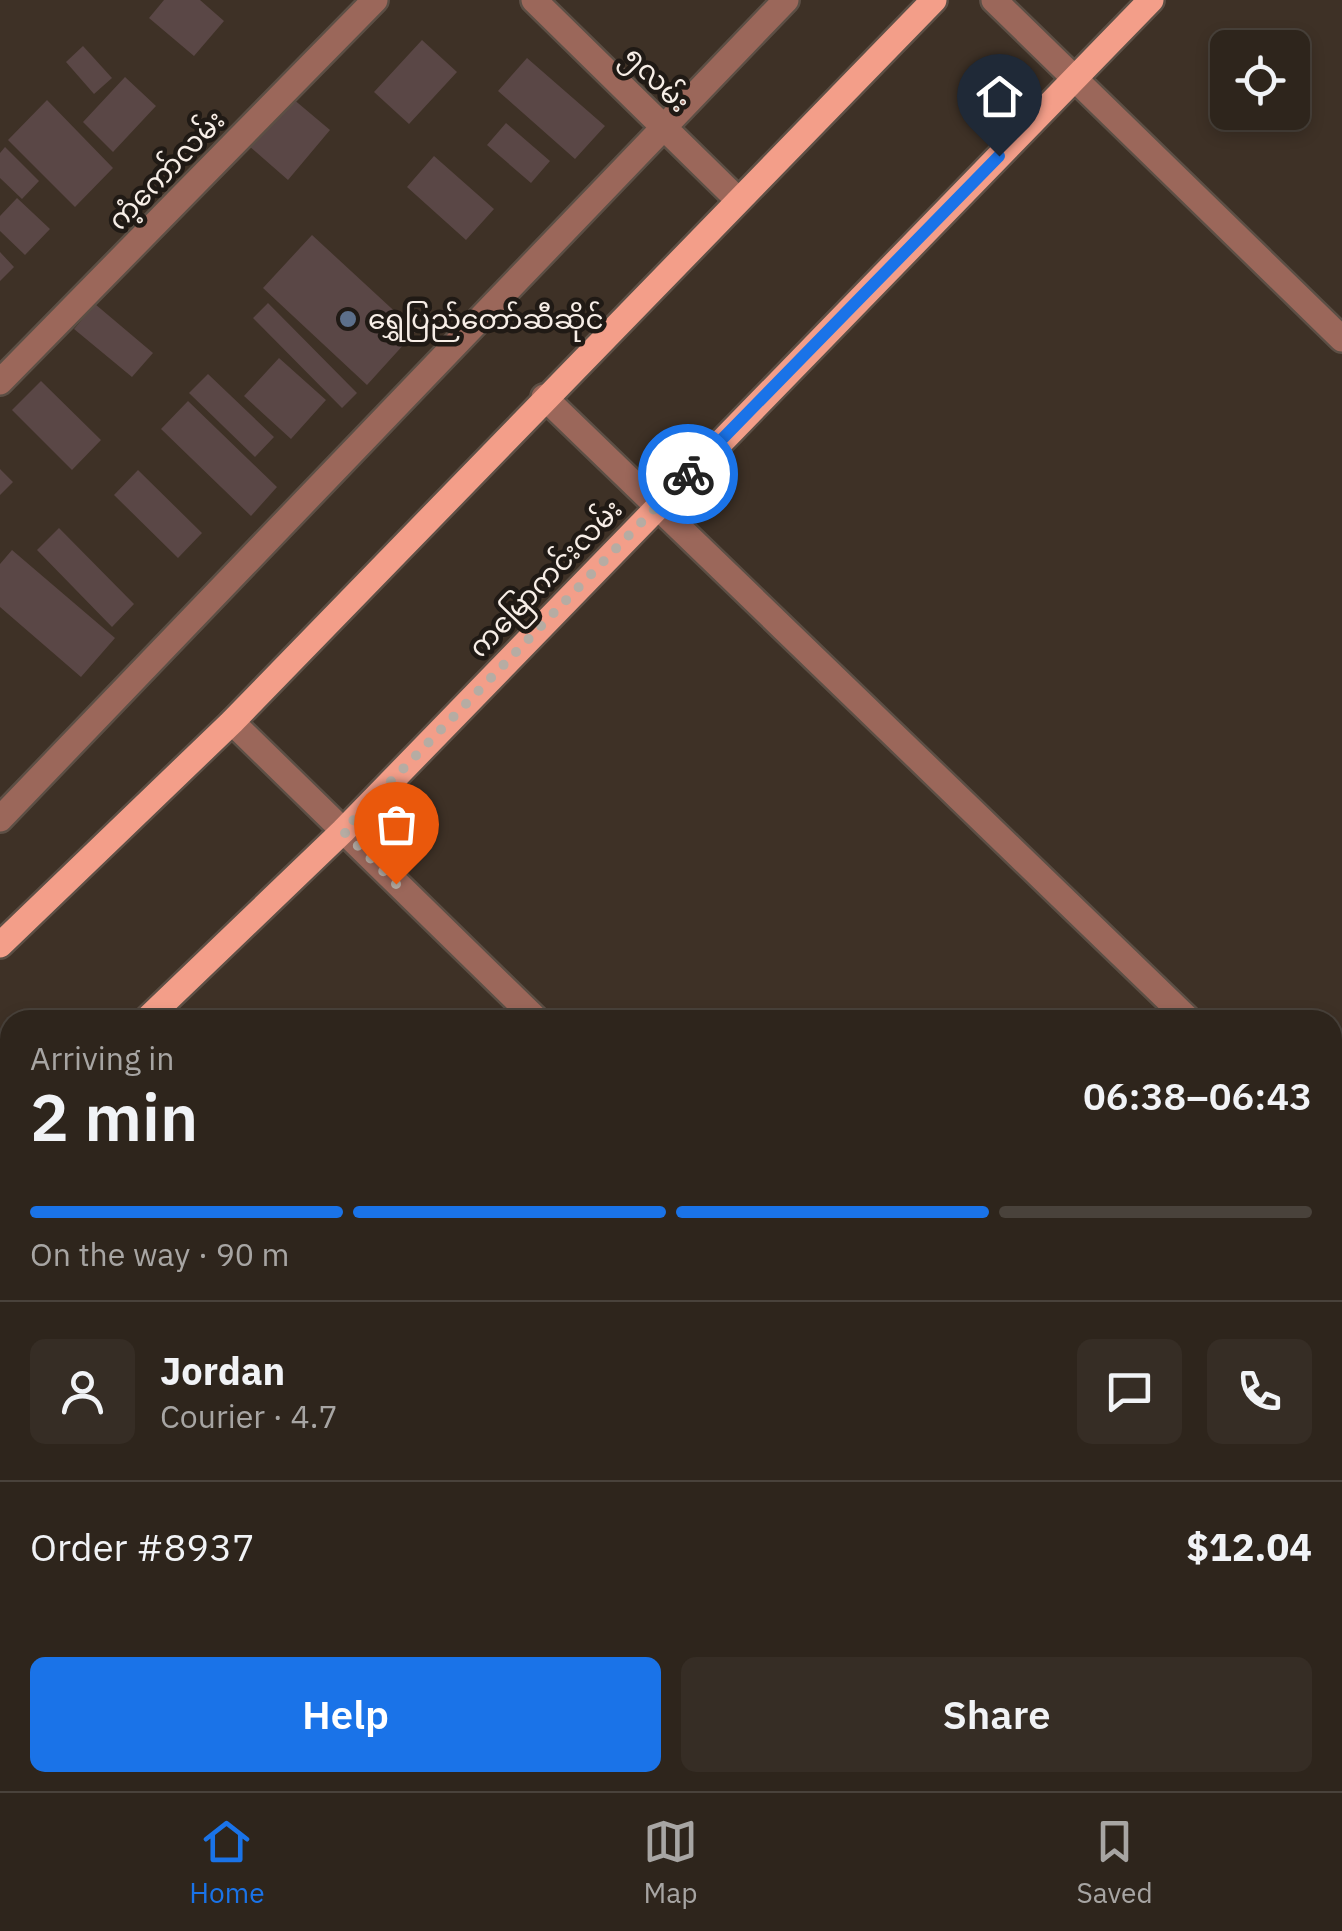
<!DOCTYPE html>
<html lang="en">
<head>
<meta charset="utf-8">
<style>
  :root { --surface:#2e251c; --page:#362d25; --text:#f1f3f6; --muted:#a7a5a3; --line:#49423b; --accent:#1a73e8 }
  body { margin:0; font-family:"IBM Plex Sans","Noto Sans Myanmar",sans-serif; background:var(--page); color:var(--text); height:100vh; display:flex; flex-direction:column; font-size:38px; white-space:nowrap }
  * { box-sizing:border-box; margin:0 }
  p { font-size:32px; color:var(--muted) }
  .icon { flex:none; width:55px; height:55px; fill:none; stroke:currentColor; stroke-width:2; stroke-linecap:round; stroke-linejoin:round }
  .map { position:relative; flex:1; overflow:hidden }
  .panel { position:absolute; left:0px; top:1010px; width:1342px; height:782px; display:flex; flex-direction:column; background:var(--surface); border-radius:30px 30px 0 0; box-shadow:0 5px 15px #0003,0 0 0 2px var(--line) }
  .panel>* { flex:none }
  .fabs { position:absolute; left:1210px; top:30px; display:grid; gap:20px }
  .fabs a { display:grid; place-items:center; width:100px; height:100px; border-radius:15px; background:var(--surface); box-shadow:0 5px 15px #0003,0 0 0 2px var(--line); font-size:50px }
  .pin { position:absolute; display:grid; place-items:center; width:85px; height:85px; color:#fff; margin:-102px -42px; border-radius:50% 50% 50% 0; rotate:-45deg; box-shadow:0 0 10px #0007 }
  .pin .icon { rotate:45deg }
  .courier { position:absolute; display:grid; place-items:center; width:100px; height:100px; margin:-50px; border:8px solid #1a73e8; border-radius:50%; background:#fff; color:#222; box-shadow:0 2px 12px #0007 }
  .overview em { font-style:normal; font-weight:600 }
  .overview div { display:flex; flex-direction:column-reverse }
  .overview { display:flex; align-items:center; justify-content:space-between; height:170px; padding:0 30px }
  h1 { font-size:65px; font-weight:600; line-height:75px }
  .bar { display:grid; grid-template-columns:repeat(4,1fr); gap:15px 10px; align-content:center; height:120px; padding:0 30px }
  .bar i { height:12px; border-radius:8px; background:var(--line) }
  .bar .active { background:var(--accent) }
  .bar p { grid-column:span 4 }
  .line { display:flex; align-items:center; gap:25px; padding:0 30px; border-top:2px solid var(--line) }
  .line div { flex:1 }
  .round { display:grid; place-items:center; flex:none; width:105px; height:105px; border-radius:15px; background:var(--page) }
  .action { display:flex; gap:20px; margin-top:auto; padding:20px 30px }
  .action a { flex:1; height:115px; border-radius:15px; background:var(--accent); color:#fff; font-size:40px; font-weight:600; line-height:115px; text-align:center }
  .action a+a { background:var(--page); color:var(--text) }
  .dock { display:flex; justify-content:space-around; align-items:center; height:140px; border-top:2px solid var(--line); background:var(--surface); font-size:28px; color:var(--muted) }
  .dock a { display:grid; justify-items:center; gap:5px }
  .dock .active { color:var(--accent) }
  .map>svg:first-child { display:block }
  .building { fill:#5a4746 }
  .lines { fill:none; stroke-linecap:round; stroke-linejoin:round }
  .minor-casing { stroke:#5c4f45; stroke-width:30 }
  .major-casing { stroke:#5c4f45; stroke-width:30 }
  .minor { stroke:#9b675a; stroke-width:25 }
  .major { stroke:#f39e89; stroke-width:25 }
  .done { stroke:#b6aca3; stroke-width:10; stroke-dasharray:0 18 }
  .route { stroke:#1a73e8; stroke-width:12 }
  .service-dot { fill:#5c6f8a; stroke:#201a15; stroke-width:4 }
  .labels { text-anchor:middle; stroke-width:9; stroke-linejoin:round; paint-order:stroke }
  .street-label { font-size:28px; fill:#f7eee7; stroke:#201a15 }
  .poi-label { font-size:28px; fill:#f7eee7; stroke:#201a15; text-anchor:start }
</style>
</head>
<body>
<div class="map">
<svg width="1342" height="1791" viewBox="0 0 1342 1791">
  <rect width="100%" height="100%" fill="#3e3126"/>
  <!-- building -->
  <path class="building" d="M164,0H200L224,21L194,56L149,18Z
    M422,40L457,72L409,124L374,92Z
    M83,46L112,78L94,94L66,62Z
    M527,58L605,126L575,159L498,91Z
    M125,77L156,106L113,152L83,122Z
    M292,98L330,130L288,180L249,146Z
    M47,100L113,168L75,207L8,140Z
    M506,123L550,161L531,183L487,145Z
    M5,147L39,181L22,199L0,178V153Z
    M434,156L494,209L466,240L407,187Z
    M17,198L50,229L25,255L0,231V216Z
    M312,235L416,331L367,385L263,288Z
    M0,252L14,267L0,281Z
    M268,303L357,393L342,408L253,318Z
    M95,304L153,353L132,377L74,329Z
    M279,358L326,400L291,439L244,396Z
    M208,374L274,437L255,457L189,393Z
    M41,381L101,440L72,470L12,410Z
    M188,401L277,487L251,516L161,429Z
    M0,469L13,482L0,495Z
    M138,470L202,533L178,558L114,495Z
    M59,528L134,604L112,627L37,550Z
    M12,550L115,638L81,677L0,607V564Z"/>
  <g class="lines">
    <defs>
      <path id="minor" d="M534,0L738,200
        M994,0L1342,339
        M0,382L375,0
        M544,397L1189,1020
        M232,722L537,1020
        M0,819L786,0
        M1332,1160L1342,1169
        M1332,1216L1342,1207
        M0,1385L10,1395
        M422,1782L431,1791
        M873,1782L882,1791
        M1320,1782L1329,1791
        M770,1791L779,1782"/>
      <path id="major" d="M0,945L232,722L934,0
        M146,1020L343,831L1151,0
        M0,1166L10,1155"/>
    </defs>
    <!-- minor casing -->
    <use href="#minor" class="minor-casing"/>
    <!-- major casing -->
    <use href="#major" class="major-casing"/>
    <!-- minor -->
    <use href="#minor" class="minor"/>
    <!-- major -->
    <use href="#major" class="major"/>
  </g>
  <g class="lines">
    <!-- done -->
    <path class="done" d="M396,884L343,831L688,474"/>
    <!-- route -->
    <path class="route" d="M688,474L999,156"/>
  </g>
  <!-- markers -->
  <circle class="service-dot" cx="348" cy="319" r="10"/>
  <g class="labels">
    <!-- street labels -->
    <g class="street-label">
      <text transform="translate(657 79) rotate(45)" y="10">၅လမ်း</text>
      <text transform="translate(166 170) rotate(-46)" y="10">ကံ့ကော်လမ်း</text>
      <text transform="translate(545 578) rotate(-46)" y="10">ကမြောကင်းလမ်း</text>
    </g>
    <!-- poi labels -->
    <g class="poi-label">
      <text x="368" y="329">ရွှေပြည်တော်ဆီဆိုင်</text>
    </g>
  </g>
</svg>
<div class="fabs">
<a><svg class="icon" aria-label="locate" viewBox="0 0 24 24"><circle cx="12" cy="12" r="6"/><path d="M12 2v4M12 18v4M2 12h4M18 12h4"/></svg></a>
</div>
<div class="pin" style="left:396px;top:884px;background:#ea580c"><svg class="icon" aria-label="bag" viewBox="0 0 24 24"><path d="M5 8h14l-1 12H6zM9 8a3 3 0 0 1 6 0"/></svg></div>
<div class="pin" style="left:999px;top:156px;background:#1f2937"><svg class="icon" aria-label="home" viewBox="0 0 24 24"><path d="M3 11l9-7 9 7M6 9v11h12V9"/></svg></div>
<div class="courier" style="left:688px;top:474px"><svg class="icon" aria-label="bike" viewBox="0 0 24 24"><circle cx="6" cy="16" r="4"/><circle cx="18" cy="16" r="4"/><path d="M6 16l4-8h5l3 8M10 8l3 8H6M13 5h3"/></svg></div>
<section class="panel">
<div class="overview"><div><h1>2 min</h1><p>Arriving in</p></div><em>06:38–06:43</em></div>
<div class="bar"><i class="active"></i><i class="active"></i><i class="active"></i><i></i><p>On the way · 90 m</p></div>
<div class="line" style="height:180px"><a class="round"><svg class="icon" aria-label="person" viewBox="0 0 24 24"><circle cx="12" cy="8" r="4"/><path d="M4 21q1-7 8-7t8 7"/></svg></a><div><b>Jordan</b><p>Courier · 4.7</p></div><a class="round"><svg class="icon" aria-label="chat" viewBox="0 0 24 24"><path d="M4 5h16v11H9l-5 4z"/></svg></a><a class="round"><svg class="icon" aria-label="phone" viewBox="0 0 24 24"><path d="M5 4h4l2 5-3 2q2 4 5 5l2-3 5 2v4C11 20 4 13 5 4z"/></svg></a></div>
<div class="line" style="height:130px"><div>Order #8937</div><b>$12.04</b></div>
<div class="action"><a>Help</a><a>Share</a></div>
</section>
</div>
<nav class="dock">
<a class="active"><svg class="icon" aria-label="home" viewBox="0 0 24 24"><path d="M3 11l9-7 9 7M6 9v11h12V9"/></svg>Home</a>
<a><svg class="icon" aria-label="map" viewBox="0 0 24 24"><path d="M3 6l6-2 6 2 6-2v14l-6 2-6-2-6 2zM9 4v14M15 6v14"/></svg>Map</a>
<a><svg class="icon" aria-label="saved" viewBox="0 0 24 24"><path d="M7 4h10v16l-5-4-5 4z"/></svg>Saved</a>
</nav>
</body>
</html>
